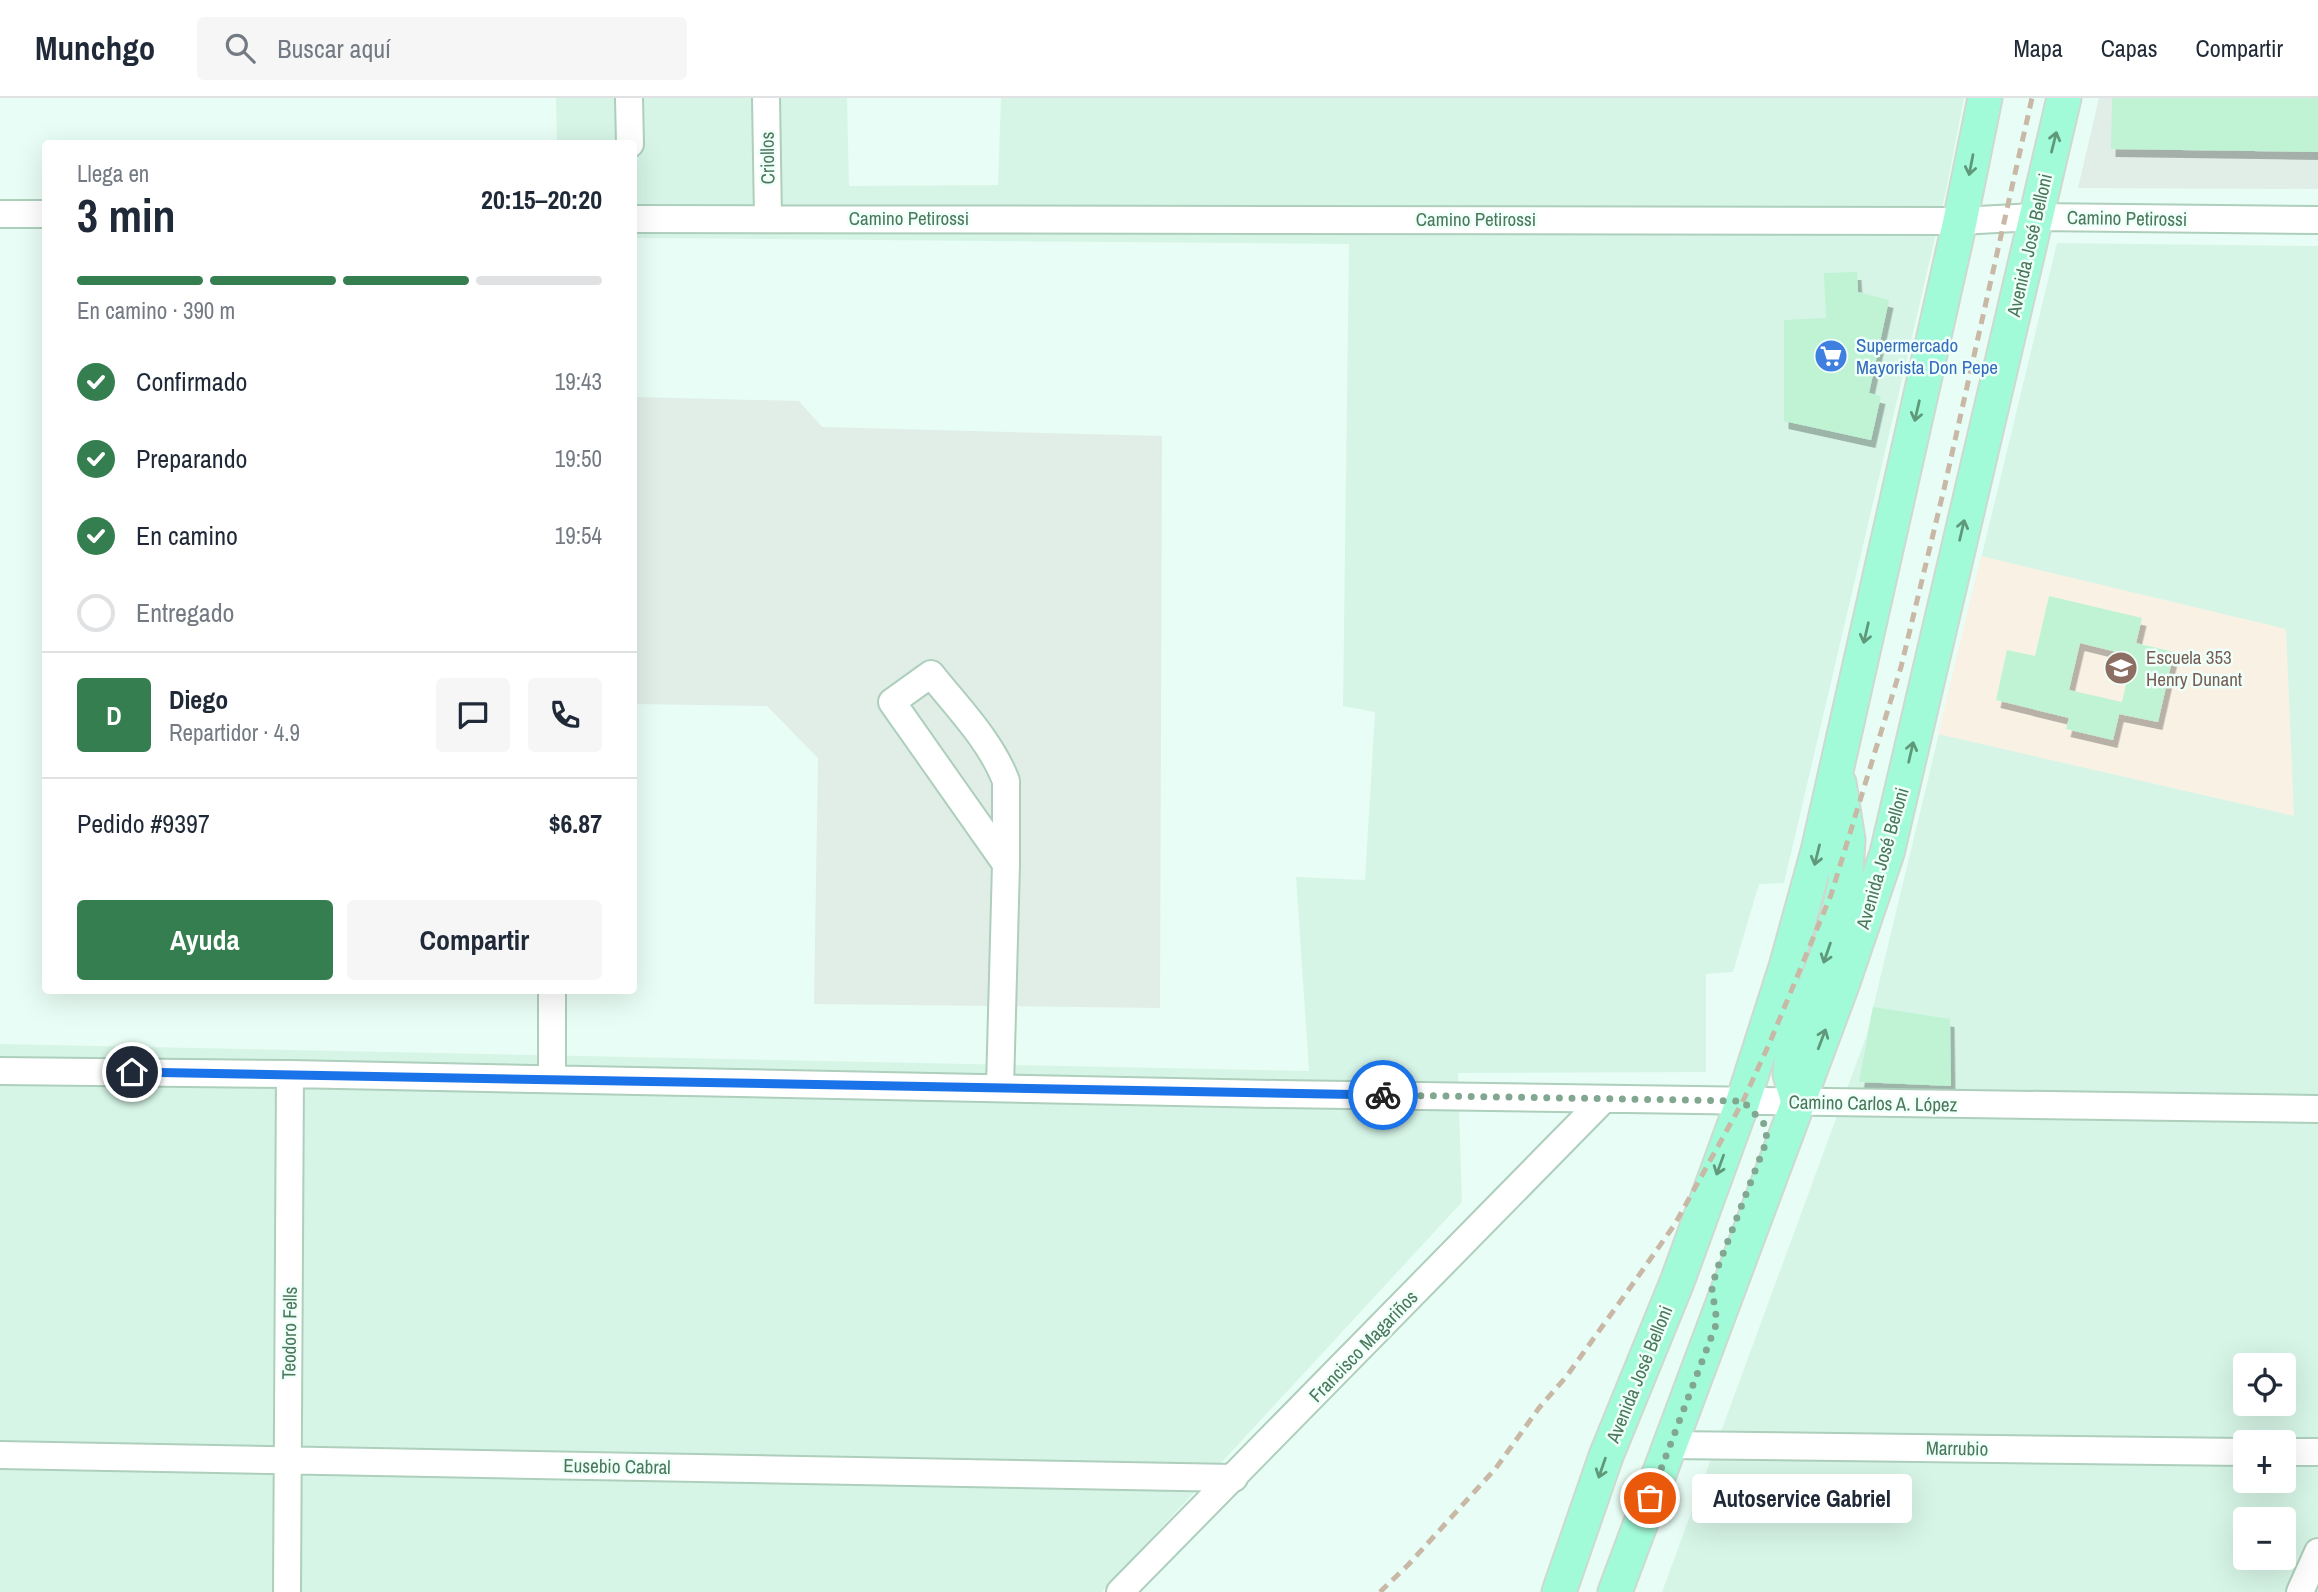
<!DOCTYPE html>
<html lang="es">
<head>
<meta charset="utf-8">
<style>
  :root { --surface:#fff; --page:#f6f6f7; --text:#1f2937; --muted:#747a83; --line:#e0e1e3; --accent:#347e50 }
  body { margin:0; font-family:"Archivo Narrow",sans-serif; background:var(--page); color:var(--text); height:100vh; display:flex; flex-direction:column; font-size:26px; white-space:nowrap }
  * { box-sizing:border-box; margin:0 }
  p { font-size:23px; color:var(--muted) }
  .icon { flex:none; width:38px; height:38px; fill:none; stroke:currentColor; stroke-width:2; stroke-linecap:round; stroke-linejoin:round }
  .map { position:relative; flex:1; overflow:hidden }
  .side { position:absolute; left:42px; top:42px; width:595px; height:854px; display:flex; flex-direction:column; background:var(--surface); border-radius:7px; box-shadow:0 7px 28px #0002 }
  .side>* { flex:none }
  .controls { position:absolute; left:2233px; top:1255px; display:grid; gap:14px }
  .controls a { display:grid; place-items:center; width:63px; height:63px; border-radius:7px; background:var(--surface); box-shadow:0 7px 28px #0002; font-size:35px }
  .pin { position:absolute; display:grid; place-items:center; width:60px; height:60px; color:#fff; margin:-30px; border:4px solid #fff; border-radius:50%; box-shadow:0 2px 7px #0007 }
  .courier { position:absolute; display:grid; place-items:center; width:70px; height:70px; margin:-35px; border:5px solid #1a73e8; border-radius:50%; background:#fff; color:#222; box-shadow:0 2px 9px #0007 }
  .bubble { position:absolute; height:49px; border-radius:7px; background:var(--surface); box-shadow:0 7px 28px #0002; font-size:23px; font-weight:800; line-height:49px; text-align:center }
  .overview em { font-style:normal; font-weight:800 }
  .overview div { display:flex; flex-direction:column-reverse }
  .overview { display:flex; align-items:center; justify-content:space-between; height:119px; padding:0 35px }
  h1 { font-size:46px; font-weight:800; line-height:52px }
  .bar { display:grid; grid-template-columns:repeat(4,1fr); gap:10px 7px; align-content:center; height:84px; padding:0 35px }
  .bar i { height:9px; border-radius:5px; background:var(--line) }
  .bar .active { background:var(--accent) }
  .bar p { grid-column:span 4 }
  .line { display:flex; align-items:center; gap:18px; padding:0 35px; border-top:2px solid var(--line) }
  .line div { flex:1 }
  .round { display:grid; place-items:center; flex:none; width:74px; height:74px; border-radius:7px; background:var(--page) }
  ol { padding:0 35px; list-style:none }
  li { display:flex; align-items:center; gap:21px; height:77px }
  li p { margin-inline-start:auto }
  li .icon { padding:7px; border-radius:50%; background:var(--accent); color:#fff; stroke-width:4 }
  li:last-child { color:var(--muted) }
  li i { width:38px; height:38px; border:4px solid var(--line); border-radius:50% }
  .cta { display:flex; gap:14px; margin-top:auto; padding:14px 35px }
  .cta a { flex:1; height:80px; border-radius:7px; background:var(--accent); color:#fff; font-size:28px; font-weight:800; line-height:80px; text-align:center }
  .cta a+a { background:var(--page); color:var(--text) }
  header { display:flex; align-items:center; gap:42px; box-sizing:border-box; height:98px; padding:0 35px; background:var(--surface); border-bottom:2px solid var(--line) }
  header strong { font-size:33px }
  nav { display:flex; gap:38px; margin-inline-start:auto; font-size:24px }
  .search { width:490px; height:63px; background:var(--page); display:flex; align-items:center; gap:18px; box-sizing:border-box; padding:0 24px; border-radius:7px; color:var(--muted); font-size:26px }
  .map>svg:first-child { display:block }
  .residential { fill:#d6f5e7; fill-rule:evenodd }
  .industrial { fill:#e1eee7 }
  .education { fill:#f9f2e4 }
  .building { fill:#bff3d4; filter:url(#shadow) }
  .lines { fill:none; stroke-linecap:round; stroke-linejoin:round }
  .minor-casing { stroke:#adcfbc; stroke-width:30 }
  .major-casing { stroke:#cdd9d1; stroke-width:37 }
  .minor { stroke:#fff; stroke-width:26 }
  .major { stroke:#a1fbd9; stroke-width:33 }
  .rail { stroke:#c8b8a5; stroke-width:5; stroke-dasharray:10 7; stroke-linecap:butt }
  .oneway { stroke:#60997a }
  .done { stroke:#82a791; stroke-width:7; stroke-dasharray:0 12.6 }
  .route { stroke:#1a73e8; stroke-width:9 }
  .labels { text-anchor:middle; stroke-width:5; stroke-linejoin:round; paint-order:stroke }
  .street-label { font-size:19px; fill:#4b785b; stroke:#effff9 }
  .shop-label { font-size:19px; fill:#366cbe; stroke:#effff9; text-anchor:start }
  .education-label { font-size:19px; fill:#785e54; stroke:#effff9; text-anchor:start }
</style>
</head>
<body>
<header>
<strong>Munchgo</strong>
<div class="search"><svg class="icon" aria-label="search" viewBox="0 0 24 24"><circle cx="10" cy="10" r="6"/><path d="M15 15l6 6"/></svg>Buscar aquí</div>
<nav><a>Mapa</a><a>Capas</a><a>Compartir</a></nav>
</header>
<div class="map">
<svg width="2318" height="1494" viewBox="0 0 2318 1494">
  <defs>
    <filter id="shadow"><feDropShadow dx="4.5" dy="8" stdDeviation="0" flood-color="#0004"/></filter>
  </defs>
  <rect width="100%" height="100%" fill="#e8fdf5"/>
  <!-- residential -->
  <path class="residential" d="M556,0H847L849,88L998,87L1001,0H1964L1946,93L1784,785L1759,786L1733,874L1706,876V974L1458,975L1462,1104L1102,1494H0V946L1309,973L1296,779L1365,782L1375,614L1343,608L1349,146L634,140V46L557,45Z
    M2057,145L2318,148V1494H1662L1866,939ZM2245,1267H2284V1306H2245ZM2245,1344H2284V1382H2245ZM2245,1421H2284V1460H2245Z"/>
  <!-- industrial -->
  <path class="industrial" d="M2099,0H2318V91L2078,90Z
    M634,299L799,303L822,329L1162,338L1160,910L814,906L818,660L767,608L634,606Z"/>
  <!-- education -->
  <path class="education" d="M1981,458L2286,531L2294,718L1938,636Z"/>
  <!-- building -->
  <path class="building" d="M2112,0H2318V54L2111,51Z
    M1857,174L1858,194L1889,202L1869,295L1881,298L1871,342L1784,323V222L1826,220L1824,175Z
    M2049,498L2142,520L2133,558L2080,545L2069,592L2122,604L2113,642L2066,631L2069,620L1996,602L2007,552L2035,558Z
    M2136,545L2174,554L2158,624L2119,616Z
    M1873,909L1950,921L1951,988L1859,984Z"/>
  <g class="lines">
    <defs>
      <path id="minor" d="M629,0L630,46
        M766,0L768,120
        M0,116H46
        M634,121L1960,123L2035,119L2318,122
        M0,973L290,976L1278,996L2318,1011
        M552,980V892
        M1000,989L1006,766L892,604L931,576C957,609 991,643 1006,683V766
        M1669,1347L2245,1354
        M2284,1354H2318
        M0,1357L1234,1380
        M287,1494L290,976
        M1120,1494L1604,1001
        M2300,1494L2318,1454"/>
      <path id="major" d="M1796,998L1790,976L1792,949L1829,852L1845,787L1848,742L1839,685
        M1559,1494L1606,1358L1677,1184L1743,1003L1786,869L1818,753L1960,123L1985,0
        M1615,1494L1842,887L1887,755L2064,0"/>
    </defs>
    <!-- minor casing -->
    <use href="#minor" class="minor-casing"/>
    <!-- major casing -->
    <use href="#major" class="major-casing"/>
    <!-- minor -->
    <use href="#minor" class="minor"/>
    <!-- major -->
    <use href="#major" class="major"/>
    <!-- rail -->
    <path class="rail" d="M1380,1494L1408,1467L1496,1370L1539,1310L1566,1279L1637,1180L1675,1126L1743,1003L1770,944L1831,797L1901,569L1944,391L2032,0"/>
  </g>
  <!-- one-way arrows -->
  <defs><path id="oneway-shaft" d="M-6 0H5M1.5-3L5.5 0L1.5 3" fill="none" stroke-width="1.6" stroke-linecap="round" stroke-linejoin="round" transform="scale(1.75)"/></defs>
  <g class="oneway">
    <use href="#oneway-shaft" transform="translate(2054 44) rotate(-76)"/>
    <use href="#oneway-shaft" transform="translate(1971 67) rotate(101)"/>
    <use href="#oneway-shaft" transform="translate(1917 313) rotate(103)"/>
    <use href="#oneway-shaft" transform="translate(1962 432) rotate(-77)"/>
    <use href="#oneway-shaft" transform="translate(1866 535) rotate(103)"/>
    <use href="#oneway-shaft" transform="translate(1911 654) rotate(-77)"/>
    <use href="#oneway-shaft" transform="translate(1817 757) rotate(104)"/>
    <use href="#oneway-shaft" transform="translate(1827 855) rotate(109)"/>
    <use href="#oneway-shaft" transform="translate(1822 941) rotate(-69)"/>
    <use href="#oneway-shaft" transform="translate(1720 1067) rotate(110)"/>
    <use href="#oneway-shaft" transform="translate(1602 1370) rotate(109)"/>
  </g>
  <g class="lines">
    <!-- done -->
    <path class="done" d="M1383,997L1743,1003L1765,1027L1767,1042L1716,1174L1712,1191L1717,1224L1650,1400"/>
    <!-- route -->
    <path class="route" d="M132,974L1383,997"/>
  </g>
  <!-- icons -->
  <defs>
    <symbol id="supermarket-disc" viewBox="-11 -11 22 22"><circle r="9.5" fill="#3f7fe0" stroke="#effff9"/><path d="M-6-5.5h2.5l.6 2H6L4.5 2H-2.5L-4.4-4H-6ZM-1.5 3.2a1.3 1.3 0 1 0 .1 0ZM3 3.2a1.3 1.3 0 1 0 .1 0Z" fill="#fff"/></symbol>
    <symbol id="school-disc" viewBox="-11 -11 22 22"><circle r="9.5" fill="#8d6e63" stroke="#effff9"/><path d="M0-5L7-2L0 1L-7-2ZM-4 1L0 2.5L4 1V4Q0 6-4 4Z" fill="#fff"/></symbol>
  </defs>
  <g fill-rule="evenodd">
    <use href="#supermarket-disc" x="1812" y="239" width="38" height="38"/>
    <use href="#school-disc" x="2102" y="551" width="38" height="38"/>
  </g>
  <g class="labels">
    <!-- street labels -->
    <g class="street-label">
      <text transform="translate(767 60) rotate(-91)" y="7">Criollos</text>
      <text x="909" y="127">Camino Petirossi</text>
      <text transform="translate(2127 120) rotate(1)" y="7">Camino Petirossi</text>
      <text x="1476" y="128">Camino Petirossi</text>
      <text transform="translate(2029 147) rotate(-77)" y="7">Avenida José Belloni</text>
      <text transform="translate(1882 760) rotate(-74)" y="7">Avenida José Belloni</text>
      <text transform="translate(1873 1005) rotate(1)" y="7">Camino Carlos A. López</text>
      <text transform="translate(289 1235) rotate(-89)" y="7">Teodoro Fells</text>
      <text transform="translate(1363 1248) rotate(-46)" y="7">Francisco Magariños</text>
      <text transform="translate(1639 1276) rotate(-68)" y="7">Avenida José Belloni</text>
      <text transform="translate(1957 1350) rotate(1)" y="7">Marrubio</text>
      <text transform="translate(617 1368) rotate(1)" y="7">Eusebio Cabral</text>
    </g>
    <!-- shop labels -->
    <g class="shop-label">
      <text x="1856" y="254">Supermercado<tspan x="1856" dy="22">Mayorista Don Pepe</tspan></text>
    </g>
    <!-- education labels -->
    <g class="education-label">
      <text x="2146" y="566">Escuela 353<tspan x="2146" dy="22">Henry Dunant</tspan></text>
    </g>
  </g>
</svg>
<div class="controls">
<a><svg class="icon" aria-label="locate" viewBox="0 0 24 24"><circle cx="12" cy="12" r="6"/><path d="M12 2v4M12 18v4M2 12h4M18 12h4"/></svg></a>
<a>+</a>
<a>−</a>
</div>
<div class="pin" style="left:1650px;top:1400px;background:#ea580c"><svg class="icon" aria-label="bag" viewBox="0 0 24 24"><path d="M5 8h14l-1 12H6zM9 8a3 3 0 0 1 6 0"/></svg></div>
<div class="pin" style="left:132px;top:974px;background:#1f2937"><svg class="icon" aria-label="home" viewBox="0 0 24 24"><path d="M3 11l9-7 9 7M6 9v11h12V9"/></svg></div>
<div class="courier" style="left:1383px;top:997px"><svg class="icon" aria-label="bike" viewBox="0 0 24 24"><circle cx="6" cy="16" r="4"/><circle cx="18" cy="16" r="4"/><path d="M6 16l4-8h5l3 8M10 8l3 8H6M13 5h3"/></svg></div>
<div class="bubble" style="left:1692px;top:1376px;width:220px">Autoservice Gabriel</div>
<section class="side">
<div class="overview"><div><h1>3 min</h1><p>Llega en</p></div><em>20:15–20:20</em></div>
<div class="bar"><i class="active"></i><i class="active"></i><i class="active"></i><i></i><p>En camino · 390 m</p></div>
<ol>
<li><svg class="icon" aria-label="check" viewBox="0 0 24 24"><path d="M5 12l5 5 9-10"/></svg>Confirmado<p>19:43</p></li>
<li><svg class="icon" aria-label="check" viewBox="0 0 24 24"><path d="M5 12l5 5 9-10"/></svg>Preparando<p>19:50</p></li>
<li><svg class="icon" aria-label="check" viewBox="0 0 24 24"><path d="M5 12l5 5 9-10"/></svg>En camino<p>19:54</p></li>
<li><i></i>Entregado</li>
</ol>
<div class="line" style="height:126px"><b class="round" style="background:var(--accent);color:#fff">D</b><div><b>Diego</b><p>Repartidor · 4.9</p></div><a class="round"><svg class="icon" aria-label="chat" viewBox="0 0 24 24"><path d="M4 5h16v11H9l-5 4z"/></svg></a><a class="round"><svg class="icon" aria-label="phone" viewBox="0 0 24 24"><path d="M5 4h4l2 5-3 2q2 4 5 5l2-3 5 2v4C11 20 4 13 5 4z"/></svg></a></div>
<div class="line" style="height:91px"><div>Pedido #9397</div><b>$6.87</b></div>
<div class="cta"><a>Ayuda</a><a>Compartir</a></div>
</section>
</div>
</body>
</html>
